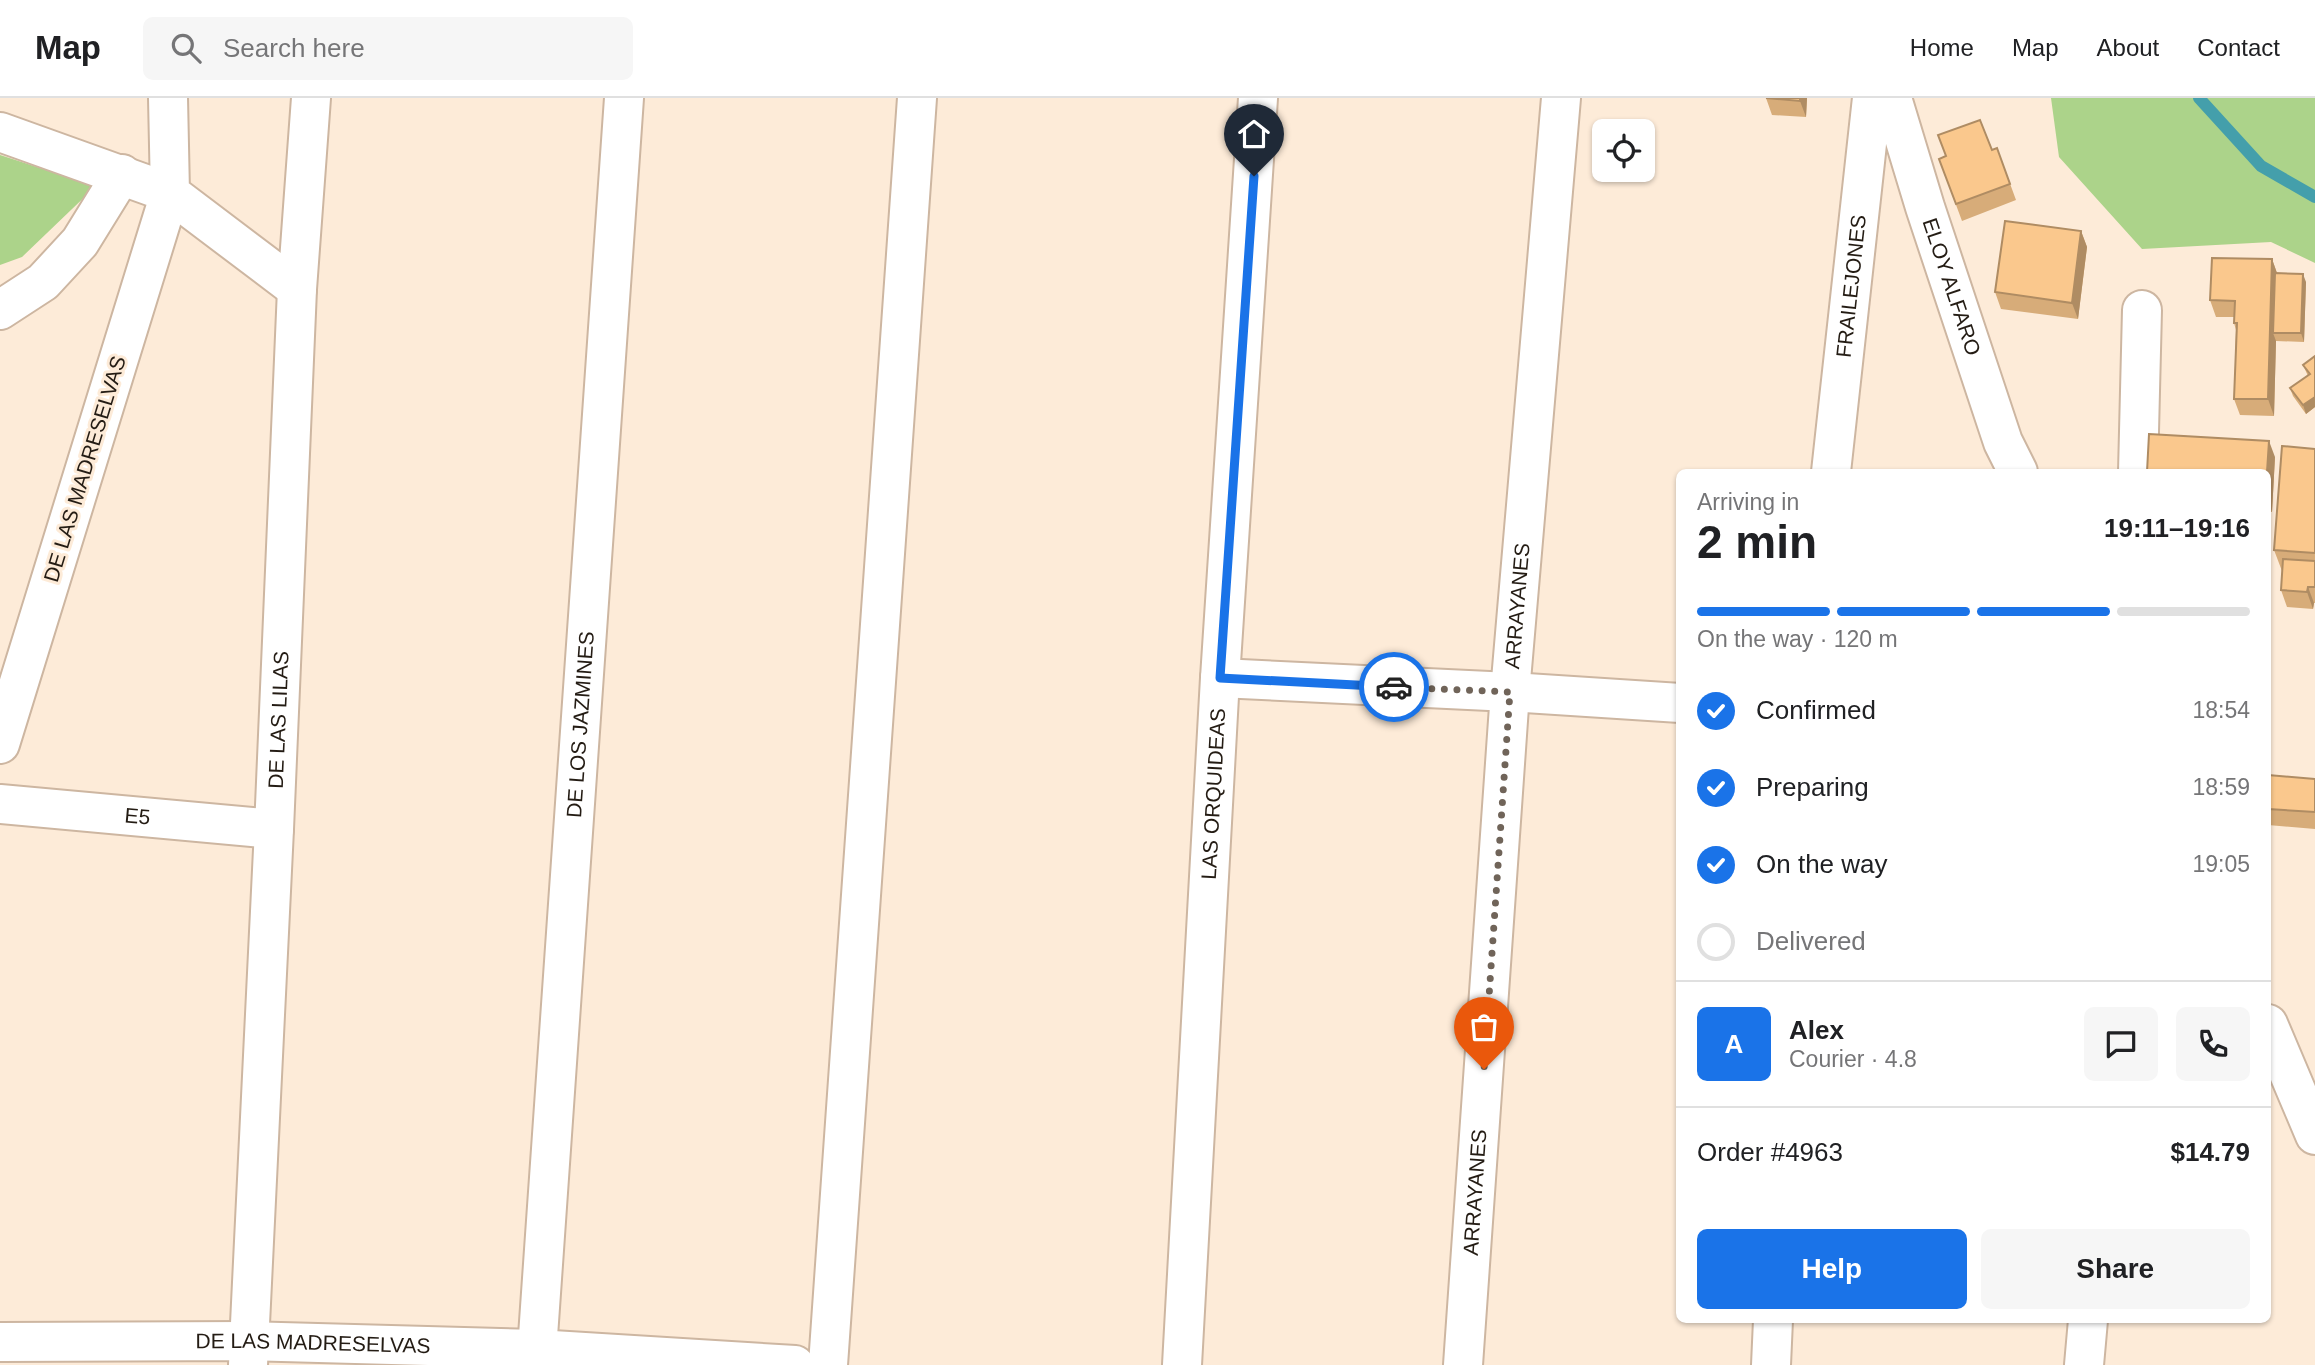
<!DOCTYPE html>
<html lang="en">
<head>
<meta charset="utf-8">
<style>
  :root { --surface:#fff; --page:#f6f6f6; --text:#202124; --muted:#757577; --line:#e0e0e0; --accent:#1a73e8 }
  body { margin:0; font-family:Arial,sans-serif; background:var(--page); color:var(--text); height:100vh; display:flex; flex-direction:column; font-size:26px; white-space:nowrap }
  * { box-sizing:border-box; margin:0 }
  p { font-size:23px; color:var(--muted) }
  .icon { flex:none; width:38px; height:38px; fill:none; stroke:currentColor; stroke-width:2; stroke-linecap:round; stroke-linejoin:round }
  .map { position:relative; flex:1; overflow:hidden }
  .drawer { position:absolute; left:1676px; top:371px; width:595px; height:854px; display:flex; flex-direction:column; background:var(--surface); border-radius:10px; box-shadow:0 2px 5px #0004 }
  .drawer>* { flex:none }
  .buttons { position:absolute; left:1592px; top:21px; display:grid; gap:14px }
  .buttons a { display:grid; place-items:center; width:63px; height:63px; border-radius:10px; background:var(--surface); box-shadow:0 2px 5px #0004; font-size:35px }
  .pin { position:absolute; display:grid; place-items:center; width:60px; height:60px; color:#fff; margin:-72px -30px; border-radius:50% 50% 50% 0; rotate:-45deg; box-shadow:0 0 7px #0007 }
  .pin .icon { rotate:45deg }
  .courier { position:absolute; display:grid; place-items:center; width:70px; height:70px; margin:-35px; border:5px solid #1a73e8; border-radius:50%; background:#fff; color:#222; box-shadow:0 2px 9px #0007 }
  .headline em { font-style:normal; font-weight:700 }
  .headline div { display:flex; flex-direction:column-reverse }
  .headline { display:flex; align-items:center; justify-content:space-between; height:119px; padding:0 21px }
  h1 { font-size:46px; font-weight:700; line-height:52px }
  .bar { display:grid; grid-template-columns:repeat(4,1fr); gap:10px 7px; align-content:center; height:84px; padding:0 21px }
  .bar i { height:9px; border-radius:5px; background:var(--line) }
  .bar .selected { background:var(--accent) }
  .bar p { grid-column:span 4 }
  .line { display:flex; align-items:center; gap:18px; padding:0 21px; border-top:2px solid var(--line) }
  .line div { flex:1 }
  .round { display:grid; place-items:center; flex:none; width:74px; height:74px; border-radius:10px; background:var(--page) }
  ol { padding:0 21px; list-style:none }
  li { display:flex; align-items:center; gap:21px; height:77px }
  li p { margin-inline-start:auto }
  li .icon { padding:7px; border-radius:50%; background:var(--accent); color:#fff; stroke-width:4 }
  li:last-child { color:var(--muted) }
  li i { width:38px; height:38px; border:4px solid var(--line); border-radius:50% }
  .primary-button { display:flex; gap:14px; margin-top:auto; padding:14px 21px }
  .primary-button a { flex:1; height:80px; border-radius:10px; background:var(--accent); color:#fff; font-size:28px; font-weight:700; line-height:80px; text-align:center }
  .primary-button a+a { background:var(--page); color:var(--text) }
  header { display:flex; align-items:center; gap:42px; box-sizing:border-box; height:98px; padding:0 35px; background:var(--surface); border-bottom:2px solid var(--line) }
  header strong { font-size:33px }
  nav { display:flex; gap:38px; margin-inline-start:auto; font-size:24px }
  .search { width:490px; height:63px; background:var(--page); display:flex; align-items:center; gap:18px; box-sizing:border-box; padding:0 24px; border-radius:10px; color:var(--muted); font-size:26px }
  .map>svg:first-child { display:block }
  .green { fill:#acd38a }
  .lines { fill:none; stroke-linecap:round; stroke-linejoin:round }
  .stream { stroke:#449fab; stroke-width:12 }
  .minor-casing { stroke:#cdb6a1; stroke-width:42 }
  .minor { stroke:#fff; stroke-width:38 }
  .wall { fill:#d7ac79 }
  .shaded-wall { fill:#af8c63 }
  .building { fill:#fac88d; stroke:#af8c63; stroke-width:2 }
  .done { stroke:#706459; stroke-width:7; stroke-dasharray:0 12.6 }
  .route { stroke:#1a73e8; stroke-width:9 }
  .labels { text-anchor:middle; stroke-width:6; stroke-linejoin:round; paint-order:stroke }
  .street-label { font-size:21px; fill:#241c14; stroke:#fdebd8 }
</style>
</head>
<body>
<header>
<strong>Map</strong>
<div class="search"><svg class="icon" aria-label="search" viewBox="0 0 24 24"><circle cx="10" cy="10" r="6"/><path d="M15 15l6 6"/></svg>Search here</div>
<nav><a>Home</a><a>Map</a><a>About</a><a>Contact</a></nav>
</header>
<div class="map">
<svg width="2315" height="1267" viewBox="0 0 2315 1267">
  <rect width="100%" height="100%" fill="#fdebd8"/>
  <!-- green -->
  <path class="green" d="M2051,0H2315V165L2271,144L2142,151L2059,59Z
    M0,57L96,88L22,159L0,167Z"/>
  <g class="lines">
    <!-- stream -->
    <path class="stream" d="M2199,0L2261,68L2315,99"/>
    <defs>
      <g id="minor">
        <path d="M168,0L170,95L297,191"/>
        <path id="s1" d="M1892,0L1925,109L2003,344L2018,374"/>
        <path d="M0,34L170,95L0,646"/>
        <path d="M0,212L43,184L80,144L122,76"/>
        <path id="s2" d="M1831,374L1872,0"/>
        <path d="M2138,374L2142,212"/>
        <path d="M1220,580L1510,594L1680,605"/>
        <path id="s3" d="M0,706L274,731"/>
        <path d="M2268,926L2315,1037"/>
        <path id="s4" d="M0,1244L249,1243L536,1251L795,1267"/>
        <path id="s5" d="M248,1267L274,731L297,191L311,0"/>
        <path id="s6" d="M536,1267L624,0"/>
        <path d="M828,1267L917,0"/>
        <path id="s7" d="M1182,1267L1220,580L1258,0"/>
        <path id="s8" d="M1463,1267L1510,594L1561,0"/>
        <path d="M1771,1267L1773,1222"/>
        <path d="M2084,1267L2088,1222"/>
      </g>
    </defs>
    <!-- minor casing -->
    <use href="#minor" class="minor-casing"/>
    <!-- minor -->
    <use href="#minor" class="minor"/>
  </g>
  <!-- wall -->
  <path class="wall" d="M1766,0H1807L1806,19L1772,17Z
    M1997,50L2016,102L1962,123L1939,61L1946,58L1992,52Z
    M2081,133L2087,149L2078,221L2001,211L1995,194Z
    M2272,161L2277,175L2306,184L2304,244L2276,243L2274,318L2240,317L2234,301L2236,232L2234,225V219H2216L2210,202Z
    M2315,258V309L2306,316L2293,298L2290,290L2308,278L2303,267Z
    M2315,351V505H2314L2313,511L2287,509L2281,492L2282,473L2274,452Z
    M2275,359L2272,414H2268V374Z
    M2268,677L2315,681V731L2268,727Z"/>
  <!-- shaded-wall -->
  <path class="shaded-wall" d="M1800,0H1807L1806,19L1800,3Z
    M2081,133L2087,149L2078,221L2072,205Z
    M2272,161L2278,178L2273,235L2276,243L2274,318L2268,301Z
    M2303,176L2306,184L2304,244L2301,235Z
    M2315,299V309L2306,316L2303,307Z
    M2269,343L2275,359L2272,414L2268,403L2267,374Z
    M2308,489L2314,505L2313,511L2307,494Z
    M2268,534L2269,537L2268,563Z"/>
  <!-- building -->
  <path class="building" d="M1766,0H1800V3Z
    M1980,22L1992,52L1997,50L2010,86L1956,106L1939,61L1946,58L1938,37Z
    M2005,123L2081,133L2072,205L1995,194Z
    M2212,160L2272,161L2268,301H2234L2237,225H2234L2235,203L2210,202Z
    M2275,175L2303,176L2301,235H2273Z
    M2315,258V299L2303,307L2290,290L2310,276L2303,267Z
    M2149,336L2269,343L2267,374H2147Z
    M2282,348L2315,351V455L2274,452Z
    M2283,461L2315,463V489H2308L2307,494L2281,492Z
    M2268,677L2315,681V714L2268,711Z"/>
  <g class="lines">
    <!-- done -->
    <path class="done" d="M1394,589L1510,594L1484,971"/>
    <!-- route -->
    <path class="route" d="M1254,78L1220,580L1394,589"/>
  </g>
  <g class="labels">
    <!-- street labels -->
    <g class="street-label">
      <text dy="7" stroke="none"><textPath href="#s2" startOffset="187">FRAILEJONES</textPath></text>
      <text dy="7" stroke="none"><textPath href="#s1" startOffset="198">ELOY ALFARO</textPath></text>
      <text transform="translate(85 371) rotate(-73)" y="7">DE LAS MADRESELVAS</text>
      <text dy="7" stroke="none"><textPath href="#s8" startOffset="761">ARRAYANES</textPath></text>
      <text dy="7" stroke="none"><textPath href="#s5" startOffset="646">DE LAS LILAS</textPath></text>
      <text dy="7" stroke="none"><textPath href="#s6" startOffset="642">DE LOS JAZMINES</textPath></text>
      <text dy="7" stroke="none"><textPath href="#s7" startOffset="572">LAS ORQUIDEAS</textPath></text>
      <text dy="7" stroke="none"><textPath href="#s3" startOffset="138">E5</textPath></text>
      <text dy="7" stroke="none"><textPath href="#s8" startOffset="173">ARRAYANES</textPath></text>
      <text dy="7" stroke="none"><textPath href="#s4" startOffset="313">DE LAS MADRESELVAS</textPath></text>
    </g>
  </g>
</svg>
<div class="buttons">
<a><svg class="icon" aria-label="locate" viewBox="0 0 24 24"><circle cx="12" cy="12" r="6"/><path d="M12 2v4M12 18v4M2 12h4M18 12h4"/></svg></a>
</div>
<div class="pin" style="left:1484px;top:971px;background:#ea580c"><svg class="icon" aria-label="bag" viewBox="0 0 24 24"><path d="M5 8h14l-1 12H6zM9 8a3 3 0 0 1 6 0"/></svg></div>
<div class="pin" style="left:1254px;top:78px;background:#1f2937"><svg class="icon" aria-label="home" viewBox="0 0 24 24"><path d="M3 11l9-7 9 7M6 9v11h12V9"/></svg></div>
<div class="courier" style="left:1394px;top:589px"><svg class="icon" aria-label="car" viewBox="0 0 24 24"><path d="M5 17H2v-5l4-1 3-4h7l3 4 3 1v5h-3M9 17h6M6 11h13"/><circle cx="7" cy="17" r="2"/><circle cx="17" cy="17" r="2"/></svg></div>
<section class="drawer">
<div class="headline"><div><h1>2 min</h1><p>Arriving in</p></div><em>19:11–19:16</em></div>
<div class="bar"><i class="selected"></i><i class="selected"></i><i class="selected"></i><i></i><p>On the way · 120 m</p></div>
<ol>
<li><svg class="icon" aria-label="check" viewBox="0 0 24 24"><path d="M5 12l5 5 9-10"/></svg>Confirmed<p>18:54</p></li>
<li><svg class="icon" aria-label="check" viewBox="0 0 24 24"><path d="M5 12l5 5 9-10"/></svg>Preparing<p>18:59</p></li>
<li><svg class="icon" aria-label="check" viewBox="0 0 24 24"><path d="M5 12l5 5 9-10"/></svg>On the way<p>19:05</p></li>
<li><i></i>Delivered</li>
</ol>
<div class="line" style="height:126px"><b class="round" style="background:var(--accent);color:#fff">A</b><div><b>Alex</b><p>Courier · 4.8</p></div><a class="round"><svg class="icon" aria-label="chat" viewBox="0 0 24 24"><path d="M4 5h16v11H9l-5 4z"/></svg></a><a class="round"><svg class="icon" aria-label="phone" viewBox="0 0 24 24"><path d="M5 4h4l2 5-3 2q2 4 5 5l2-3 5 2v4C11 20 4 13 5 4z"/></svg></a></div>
<div class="line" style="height:91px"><div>Order #4963</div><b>$14.79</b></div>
<div class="primary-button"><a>Help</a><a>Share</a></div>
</section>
</div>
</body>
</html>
